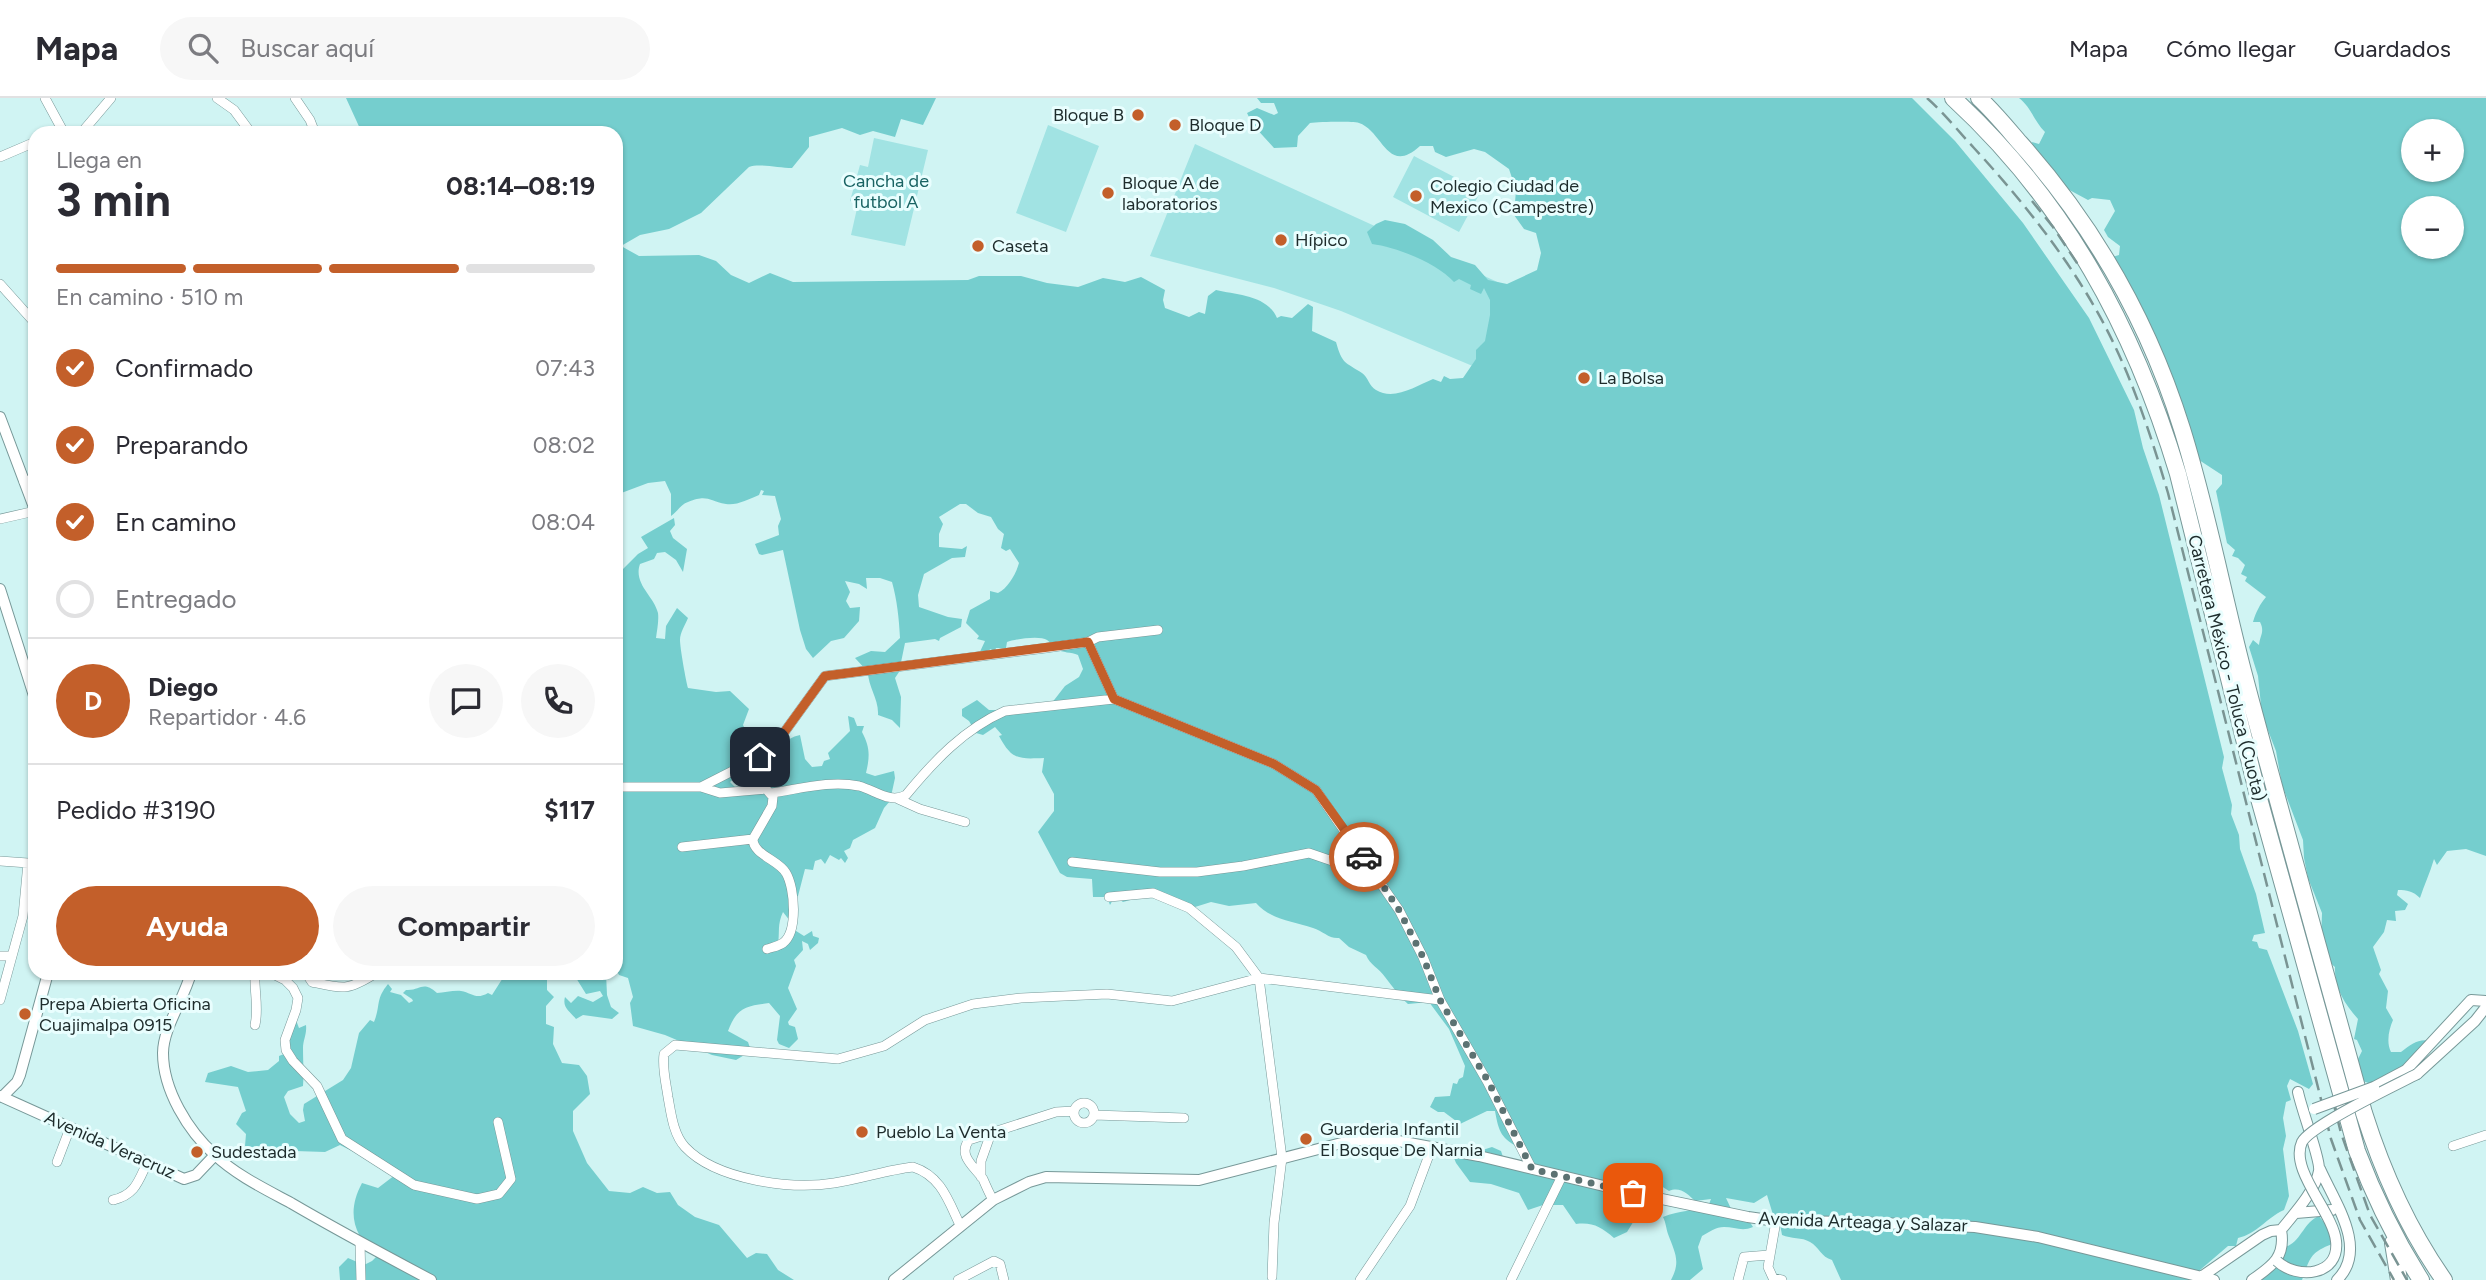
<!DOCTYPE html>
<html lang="es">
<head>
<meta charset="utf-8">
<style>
  :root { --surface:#fff; --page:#f7f7f7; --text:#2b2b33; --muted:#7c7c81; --line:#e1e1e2; --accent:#c35f2a }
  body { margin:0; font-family:Figtree,sans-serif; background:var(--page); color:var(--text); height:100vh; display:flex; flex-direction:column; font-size:26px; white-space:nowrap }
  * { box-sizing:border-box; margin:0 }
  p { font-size:23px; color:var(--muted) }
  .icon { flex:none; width:38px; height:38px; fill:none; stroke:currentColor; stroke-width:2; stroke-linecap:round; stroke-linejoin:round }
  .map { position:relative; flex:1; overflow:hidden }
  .details { position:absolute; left:28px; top:28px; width:595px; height:854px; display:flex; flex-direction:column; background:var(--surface); border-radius:21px; box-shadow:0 2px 5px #0004 }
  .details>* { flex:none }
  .tools { position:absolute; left:2401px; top:21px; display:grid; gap:14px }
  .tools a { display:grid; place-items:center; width:63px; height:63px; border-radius:50%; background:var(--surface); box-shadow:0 2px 5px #0004; font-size:35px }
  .pin { position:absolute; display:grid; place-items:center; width:60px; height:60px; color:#fff; margin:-30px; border-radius:14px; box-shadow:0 4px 10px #0006 }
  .courier { position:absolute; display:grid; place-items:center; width:70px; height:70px; margin:-35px; border:5px solid #c35f2a; border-radius:50%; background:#fff; color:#222; box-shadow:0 2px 9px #0007 }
  .headline em { font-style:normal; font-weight:700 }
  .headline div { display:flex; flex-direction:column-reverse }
  .headline { display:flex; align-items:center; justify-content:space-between; height:119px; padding:0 28px }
  h1 { font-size:46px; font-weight:700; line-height:52px }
  .bar { display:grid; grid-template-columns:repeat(4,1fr); gap:10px 7px; align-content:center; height:84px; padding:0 28px }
  .bar i { height:9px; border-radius:5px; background:var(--line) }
  .bar .current { background:var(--accent) }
  .bar p { grid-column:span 4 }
  .line { display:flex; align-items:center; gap:18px; padding:0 28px; border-top:2px solid var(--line) }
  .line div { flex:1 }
  .round { display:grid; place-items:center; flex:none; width:74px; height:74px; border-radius:37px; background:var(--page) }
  ol { padding:0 28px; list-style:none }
  li { display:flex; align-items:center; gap:21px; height:77px }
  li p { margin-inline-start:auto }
  li .icon { padding:7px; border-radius:50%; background:var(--accent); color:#fff; stroke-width:4 }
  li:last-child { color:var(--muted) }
  li i { width:38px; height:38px; border:4px solid var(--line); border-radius:50% }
  .primary-button { display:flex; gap:14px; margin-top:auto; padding:14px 28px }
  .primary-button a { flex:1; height:80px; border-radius:42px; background:var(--accent); color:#fff; font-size:28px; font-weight:700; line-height:80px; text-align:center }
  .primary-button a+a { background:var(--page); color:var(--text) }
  header { display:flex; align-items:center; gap:42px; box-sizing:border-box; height:98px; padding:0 35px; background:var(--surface); border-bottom:2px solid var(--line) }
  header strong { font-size:33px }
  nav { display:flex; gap:38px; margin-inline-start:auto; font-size:24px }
  .search { width:490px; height:63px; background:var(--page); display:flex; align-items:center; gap:18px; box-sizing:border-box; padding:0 24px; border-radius:38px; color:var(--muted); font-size:26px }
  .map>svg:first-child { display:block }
  .green { fill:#a1e3e3 }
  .forest { fill:#75cece; fill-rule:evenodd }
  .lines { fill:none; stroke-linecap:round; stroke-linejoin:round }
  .minor-casing { stroke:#779898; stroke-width:10 }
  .tertiary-casing { stroke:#779898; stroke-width:12 }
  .motorway-casing { stroke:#779898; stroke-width:18 }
  .minor { stroke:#fff; stroke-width:9 }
  .tertiary { stroke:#fff; stroke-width:10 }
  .motorway { stroke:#fff; stroke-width:16 }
  .rail { stroke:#7a9493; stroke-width:2.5; stroke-dasharray:14 7; stroke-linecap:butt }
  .tertiary-bridge-casing { stroke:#779898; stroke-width:12; stroke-linecap:butt }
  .tertiary-bridge { stroke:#fff; stroke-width:10 }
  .done { stroke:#5c7272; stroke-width:7; stroke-dasharray:0 12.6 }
  .route { stroke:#c35f2a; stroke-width:9 }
  .poi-dot { fill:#c35f2a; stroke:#e9fefe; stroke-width:2.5 }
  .labels { text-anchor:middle; stroke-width:6; stroke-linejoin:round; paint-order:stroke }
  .poi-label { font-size:18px; fill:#1e2c2c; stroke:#e9fefe; text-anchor:start }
  .park-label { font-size:18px; fill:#196363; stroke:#e9fefe }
  .street-label { font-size:18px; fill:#1e2c2c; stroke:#e9fefe }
</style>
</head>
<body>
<header>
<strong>Mapa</strong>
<div class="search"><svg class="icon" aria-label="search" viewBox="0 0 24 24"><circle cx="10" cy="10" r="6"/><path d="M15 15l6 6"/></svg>Buscar aquí</div>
<nav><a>Mapa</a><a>Cómo llegar</a><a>Guardados</a></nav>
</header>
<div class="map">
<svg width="2486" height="1182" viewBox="0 0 2486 1182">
  <rect width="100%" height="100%" fill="#d0f4f3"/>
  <!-- green -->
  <path class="green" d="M1048,27L1099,48L1066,134L1016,115Z
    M874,40L928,52L905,148L851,137L858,106L850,103L860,67L868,69Z
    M1195,46L1515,192L1475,269L1341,213L1274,190L1150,158Z
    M1414,58L1481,93L1459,134L1393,99Z"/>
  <!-- forest -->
  <path class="forest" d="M346,0H936L923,27L901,21L895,39L873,33L860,37L842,30L809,39V49L792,70C779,70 759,65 749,69L701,115L669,131L640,137L621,148L639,158L699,157L716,163L731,177L749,185L770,175L793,184L968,182L979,178H1021L1047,185L1078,189L1103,180L1125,184L1141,179L1165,192L1163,202L1165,210L1189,219L1199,214L1205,216L1208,198L1216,192C1237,197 1267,197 1277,220L1281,218L1292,220L1308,206L1313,209L1312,233L1336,244C1342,266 1345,264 1362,275C1368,279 1369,288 1376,292C1394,303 1416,288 1433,281L1441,284L1444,278L1450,281L1463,280L1476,261V252L1485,243L1490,217V202L1484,190L1481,196L1470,191L1471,187L1459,181L1454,184C1437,165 1396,149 1372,146L1367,134L1376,126L1385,122L1405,126L1433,142L1451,159L1475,167L1488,182L1507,186L1537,172L1541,155L1536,135L1524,131L1514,117L1516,92L1509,71L1485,54L1474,51L1446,59L1435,54L1433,48H1420C1387,78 1383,33 1359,25C1351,23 1319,24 1310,25L1298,38L1297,49L1274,50L1253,27L1248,26L1250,21L1247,15L1257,10L1274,17L1278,15L1274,5H1261L1257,0H1912L1955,43L2023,125L2089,220L2134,312L2143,350L2159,397L2224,659L2222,670L2232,707L2231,716L2239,737L2240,751L2256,796L2265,835L2254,837L2252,843L2257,844L2259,850L2267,852L2298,933L2313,986L2309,991L2290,981L2287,988L2291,1002L2286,1004L2283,1020L2286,1038L2283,1051L2289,1098L2284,1112C2266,1120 2257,1136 2238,1140L2236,1148H2228L2200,1172L2197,1182H1841L1832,1162C1821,1159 1819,1149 1810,1144C1802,1139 1791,1141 1782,1137L1780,1126L1784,1116L1774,1120L1767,1097L1754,1105L1726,1100L1733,1115H1744L1753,1129C1742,1134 1735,1129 1724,1129C1716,1129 1709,1134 1702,1138L1698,1149L1703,1171L1690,1182H1671C1681,1163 1675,1155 1668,1136C1666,1130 1666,1125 1663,1119C1679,1112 1693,1114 1709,1106L1711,1101L1695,1103C1688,1096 1680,1088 1669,1093C1656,1084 1640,1078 1626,1089L1643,1102L1639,1122L1635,1121L1627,1134L1614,1140C1601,1129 1593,1124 1576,1126L1563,1107H1543L1528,1112L1519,1095L1491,1086L1470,1084L1456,1065L1452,1055L1470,1056L1492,1049L1501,1053L1505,1065L1522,1064L1521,1051C1501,1040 1499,1035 1495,1013H1487L1460,1026L1444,1014H1438L1430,1009L1435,999L1450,998L1453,985L1457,986L1459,981L1463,979L1465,968L1449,931L1429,904L1408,906C1398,897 1393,889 1385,879C1379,870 1370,867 1366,857L1349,849L1339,840C1329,841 1323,833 1313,830C1293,823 1271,822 1256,805L1229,808L1211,804L1195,809L1144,798L1123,804L1115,798L1110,807L1107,799H1093L1092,781L1067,779L1060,775L1038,734L1054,713V696L1042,674L1044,660C1018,661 1012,662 999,638L1002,637L995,629L983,637L976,635L969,623L962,618V611L977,602L989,612H1009L1051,606L1065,588L1079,579L1083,571L1078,557C1071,554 1063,555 1056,551C1052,549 1051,544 1047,542C1040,537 1015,541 1007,544L1006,550H996L994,555L991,551L978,558L985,543L977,541L979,538L966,525L970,512L990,501V493L998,495C1008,490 1016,476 1019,465L1010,451L1006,453L1001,450L1004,436L998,431L991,419L978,415L966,406H960L939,419L943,426L939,436V449L962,451L967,448L965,459L952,460L924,476L918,497L919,509L948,519L962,521L961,529L940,540L939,543L935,541L905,545L899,574L895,580L901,599L900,630L892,622L878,617C879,601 868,589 868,574L855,560L871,553L885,554L900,540C899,520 897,502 892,484L880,480H866L867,491L859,486L845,483L850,494L846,503L850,510L860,509L859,523L844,540L831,543L813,560L806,551L800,532L783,452L762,457L759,456L755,446L779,437L778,428L781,421L775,398L762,397L764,393L761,392L759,397C749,401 736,408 726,406C708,403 708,396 688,404C681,406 677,414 671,418V396L665,383L648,385L616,397V35H362Z
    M2019,0H2486V758L2466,751L2447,753L2437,767L2434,761C2430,775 2424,787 2420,800C2413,793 2407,792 2398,792L2397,797L2408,806L2405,812L2395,813L2396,823L2387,822L2384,834L2373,849L2381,872L2379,876L2388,893L2386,910L2393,922C2389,931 2386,944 2391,954H2401C2411,946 2419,940 2431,943L2408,970L2377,988L2360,982L2357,963L2362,953L2357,942L2354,941L2358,921C2345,906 2334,890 2335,869L2329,864L2321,845L2322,815L2308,780L2304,760L2303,742L2282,687L2276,653L2262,617L2258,578L2249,549L2253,542L2259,547C2260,537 2265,534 2260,524H2253C2256,514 2260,506 2266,499L2245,483L2247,479L2241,476L2245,467L2238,460L2232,458L2235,452L2227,445L2216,393L2222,386V377L2199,362L2187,319L2179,305L2174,282L2124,186L2116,163H2110L2109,160L2119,157L2120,148L2108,139L2104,132L2115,113L2110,102L2092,100L2088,102L2062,88L2033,49L2032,44L2039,46L2045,34C2034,23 2031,9 2019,0ZM2413,33H2452V72H2413ZM2413,110H2452V149H2413Z
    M674,420L675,427L670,433L673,440L687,451L683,474L676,462L665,454L657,455L654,461L640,466C633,486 654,498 658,515C659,523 657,532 656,540L665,541L666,528L677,510L688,520C685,527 680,535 680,542C680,550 686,583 688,590L716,594L730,593L749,611L743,627L745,631L743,632C742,650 737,654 751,667L730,684L735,689L747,690C766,675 774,642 800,637L805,661L812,669L822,668L824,663L830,661L828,655L850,633L848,618L854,620L857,628H864L862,634C870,649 870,658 866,675L875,678L894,673L895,680L890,703L884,710L875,730L853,742L850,750L844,753L848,760L845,765L841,760L839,762L830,757L825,766L821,761L815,763L813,772L805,771L798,798L788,801L790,823L783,814C777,827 780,833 778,846L793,831L804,838L812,833L813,838L819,840L818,845L810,852L808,846L802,843L803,852L794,862L796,868L788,890L797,911L788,924L789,927L795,929L798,941L789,950L779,946L777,942L780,918L769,905C746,908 737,909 728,933L748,944L751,953L736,962L712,957L665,937L633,928L630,905L633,899L628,880L619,877L616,871V469L623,471L638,456L648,450L641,439Z
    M506,875H547V892L554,899L546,908V926L554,929L553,946L562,965L579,967L587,978L590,996L573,1013V1033L587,1065L609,1093L630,1095L643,1089L657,1095L670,1094L678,1107L695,1119L719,1127L747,1160L756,1155L767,1156L778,1172L794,1182H340L339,1169L348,1160L364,1167L372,1163L377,1158C352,1137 347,1113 362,1085L378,1090L395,1077L378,1066L340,1047L325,1054L295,1053L275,1055L245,1048L246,1036L236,1026L242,1015L246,1013L238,989L205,984L208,975L231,968L248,974L268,972L279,963V958L284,956L294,917L299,930L306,927C307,936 303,942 303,950C303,963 304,975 303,988L288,993L284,999L290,1016L299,1025L305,1023L303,1012L304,1006L343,982L351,970L359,935L370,922L374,924C381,907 375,902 388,886L392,891L390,894L401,897L409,905L413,903L412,901L403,895L406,892C421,893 422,882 437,895C444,895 454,892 461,893C472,895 476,902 488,895L492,897Z
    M573,875H606L607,897L611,909L619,915L612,921L583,917L576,921C570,913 562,910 565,899L571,905L578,898L593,904L603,898L600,893L586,896Z
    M2319,1118L2326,1127L2330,1128L2332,1146C2309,1155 2310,1161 2302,1182H2262V1172L2286,1154L2283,1146L2288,1148C2302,1141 2304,1124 2319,1118Z"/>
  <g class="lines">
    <defs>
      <path id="minor" d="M45,0L64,35
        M217,0L234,12L251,35
        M295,0L310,22L315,35
        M70,35L83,33L111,0
        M0,59L35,44
        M0,186L34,224
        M24,384L35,380
        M0,421L35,413
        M1088,544L1114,601L1274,666L1316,692L1399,812L1423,859L1440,902L1487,983L1532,1071
        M616,689H701L760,659L775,647L825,578L1046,550L1088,544L1098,539L1158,532
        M701,689L720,695L766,691L773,699L772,708L753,741C753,757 779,762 786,775C795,790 798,834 783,845C779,848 773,849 767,851
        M771,695C800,691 830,682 859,688C875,692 890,706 906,697C934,663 964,631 1005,613L1114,601
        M898,701L920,711L965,724
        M682,749L753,741
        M0,763L28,765L23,818L0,902
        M1072,764L1160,774H1197L1243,768L1309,755L1376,778
        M1109,799L1153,795L1189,810L1236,849L1259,880L1282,1060L1274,1125L1272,1179
        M0,858H12
        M271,875L285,882L293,890L298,900L296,912L285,942L286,952L293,963L317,988L342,1041L414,1087L477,1101L499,1096L511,1081L498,1024
        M306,875L312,884C344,891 348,893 376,875
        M255,927C259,910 254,893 255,875
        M1074 1015a10 10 0 1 1 20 0a10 10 0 1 1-20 0Z
        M1094,1017L1184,1020
        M2453,1048L2486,1037
        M57,1064L70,1030
        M981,1079V1063L991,1035
        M113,1102C135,1097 138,1084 147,1065
        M993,1102C989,1095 986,1088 983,1081C975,1069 957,1058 969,1042L1056,1014L1074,1013
        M1776,1123L1768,1169L1773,1180L1782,1182
        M960,1127C948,1102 941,1078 913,1069C886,1072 861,1081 834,1085C791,1092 716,1082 685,1049C673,1036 671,1015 668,999C666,985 662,970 664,956L675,947L838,961L884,948L925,922L973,906L1021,900L1107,896L1172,903L1259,880L1440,902
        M360,1145L361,1182
        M958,1182L994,1163L1000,1166L1004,1182
        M1360,1182L1410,1108L1432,1049
        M1511,1182L1562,1078
        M1738,1182L1744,1159L1769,1157"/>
      <path id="tertiary" d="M0,319L35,412
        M0,491L35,601
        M191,875C184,901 163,930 163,955C163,992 188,1033 215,1057C236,1077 265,1091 291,1105C337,1132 384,1157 431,1182
        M2417,976L2475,923L2486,909
        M2374,989L2406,972L2471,902L2486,903
        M0,998L184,1081L196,1077L215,1057
        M2,999L17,984L20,977L48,875
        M2320,1071C2334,1103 2369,1151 2337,1182
        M2296,1115L2332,1112
        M2201,1179L2262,1137L2271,1133L2281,1132
        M894,1182L993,1102L1029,1084L1046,1079L1199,1082L1353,1042H1393L1479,1058L1633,1095L1748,1119L1776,1123L1856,1124L1975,1129L2038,1139L2214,1182
        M2252,1182C2272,1168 2286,1159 2281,1132C2293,1117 2316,1092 2319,1073C2321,1063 2301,1010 2298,994"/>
      <path id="motorway" d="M1953,0C2066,104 2134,230 2178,376L2258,697L2357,1053C2374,1098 2395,1141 2421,1182
        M1979,0C1994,14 2007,30 2020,45C2094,128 2149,225 2182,331C2207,411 2222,492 2243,573C2282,721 2324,868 2364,1015C2383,1075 2408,1131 2444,1182
        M2393,1145L2399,1182"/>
    </defs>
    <!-- minor casing -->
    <use href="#minor" class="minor-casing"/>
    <!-- tertiary casing -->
    <use href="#tertiary" class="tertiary-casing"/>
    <!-- motorway casing -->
    <use href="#motorway" class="motorway-casing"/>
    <!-- minor -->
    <use href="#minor" class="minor"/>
    <!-- tertiary -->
    <use href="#tertiary" class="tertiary"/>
    <!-- motorway -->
    <use href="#motorway" class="motorway"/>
    <!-- rail -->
    <path class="rail" d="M1927,0C1944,15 1959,34 1974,50C2023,103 2073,166 2106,230C2133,282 2151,338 2168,395L2331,1041L2360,1122L2394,1182
      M2032,103L2053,129L2081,171
      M2332,999L2341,1035L2370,1117L2407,1182"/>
    <defs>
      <path id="tertiary-bridge" d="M2314,1011L2374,989
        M2277,1163C2297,1182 2340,1178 2336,1143C2333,1114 2289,1072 2302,1044C2311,1027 2396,987 2417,976"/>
    </defs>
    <!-- tertiary-bridge casing -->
    <use href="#tertiary-bridge" class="tertiary-bridge-casing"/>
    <!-- tertiary-bridge -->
    <use href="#tertiary-bridge" class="tertiary-bridge"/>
  </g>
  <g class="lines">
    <!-- done -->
    <path class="done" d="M1364,759L1399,812L1423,859L1440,902L1488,983L1532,1071L1633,1095"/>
    <!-- route -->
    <path class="route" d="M760,659L775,647L825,578L1088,544L1114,601L1274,666L1316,692L1364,759"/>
  </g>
  <!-- markers -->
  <g class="poi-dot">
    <circle cx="1138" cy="17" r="7"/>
    <circle cx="1175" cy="27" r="7"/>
    <circle cx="1108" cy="95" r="7"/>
    <circle cx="1416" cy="98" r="7"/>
    <circle cx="1281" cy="142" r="7"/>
    <circle cx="978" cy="148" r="7"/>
    <circle cx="1584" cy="280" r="7"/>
    <circle cx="25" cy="916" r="7"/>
    <circle cx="862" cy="1034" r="7"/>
    <circle cx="1306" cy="1041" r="7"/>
    <circle cx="197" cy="1054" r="7"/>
  </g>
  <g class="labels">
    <!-- poi labels -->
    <g class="poi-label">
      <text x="1124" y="23" text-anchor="end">Bloque B</text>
      <text x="1189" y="33">Bloque D</text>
      <text x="1122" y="91">Bloque A de<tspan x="1122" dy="21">laboratorios</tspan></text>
      <text x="1430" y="94">Colegio Ciudad de<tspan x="1430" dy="21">Mexico (Campestre)</tspan></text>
      <text x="1295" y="148">Hípico</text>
      <text x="992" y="154">Caseta</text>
      <text x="1598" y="286">La Bolsa</text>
      <text x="39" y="912">Prepa Abierta Oficina<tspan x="39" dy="21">Cuajimalpa 0915</tspan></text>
      <text x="1320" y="1037">Guarderia Infantil<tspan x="1320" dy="21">El Bosque De Narnia</tspan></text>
      <text x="876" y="1040">Pueblo La Venta</text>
      <text x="211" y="1060">Sudestada</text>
    </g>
    <!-- park labels -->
    <g class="park-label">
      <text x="886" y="89">Cancha de<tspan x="886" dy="21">futbol A</tspan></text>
    </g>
    <!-- street labels -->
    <g class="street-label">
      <text transform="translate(2227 570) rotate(76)" y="6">Carretera México - Toluca (Cuota)</text>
      <text transform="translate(110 1047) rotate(24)" y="6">Avenida Veracruz</text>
      <text transform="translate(1863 1124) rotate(2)" y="6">Avenida Arteaga y Salazar</text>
    </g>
  </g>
</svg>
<div class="tools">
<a>+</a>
<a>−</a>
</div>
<div class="pin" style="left:1633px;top:1095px;background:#ea580c"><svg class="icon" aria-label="bag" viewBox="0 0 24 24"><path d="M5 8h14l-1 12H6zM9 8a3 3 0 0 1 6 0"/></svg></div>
<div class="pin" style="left:760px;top:659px;background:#1f2937"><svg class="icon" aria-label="home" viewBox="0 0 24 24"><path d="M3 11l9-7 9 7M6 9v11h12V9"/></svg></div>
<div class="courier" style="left:1364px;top:759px"><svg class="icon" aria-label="car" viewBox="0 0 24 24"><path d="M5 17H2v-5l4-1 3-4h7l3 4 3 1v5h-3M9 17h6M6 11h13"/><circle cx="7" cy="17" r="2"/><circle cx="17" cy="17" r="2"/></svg></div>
<section class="details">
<div class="headline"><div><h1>3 min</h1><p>Llega en</p></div><em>08:14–08:19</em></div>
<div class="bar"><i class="current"></i><i class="current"></i><i class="current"></i><i></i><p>En camino · 510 m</p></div>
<ol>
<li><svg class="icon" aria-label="check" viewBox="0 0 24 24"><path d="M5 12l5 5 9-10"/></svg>Confirmado<p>07:43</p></li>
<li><svg class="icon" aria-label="check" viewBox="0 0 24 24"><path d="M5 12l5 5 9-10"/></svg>Preparando<p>08:02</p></li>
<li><svg class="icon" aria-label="check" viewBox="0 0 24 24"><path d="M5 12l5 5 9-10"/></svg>En camino<p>08:04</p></li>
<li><i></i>Entregado</li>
</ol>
<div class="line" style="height:126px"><b class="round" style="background:var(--accent);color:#fff">D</b><div><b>Diego</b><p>Repartidor · 4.6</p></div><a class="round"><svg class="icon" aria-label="chat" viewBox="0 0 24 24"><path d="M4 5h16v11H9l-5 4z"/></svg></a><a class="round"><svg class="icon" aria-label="phone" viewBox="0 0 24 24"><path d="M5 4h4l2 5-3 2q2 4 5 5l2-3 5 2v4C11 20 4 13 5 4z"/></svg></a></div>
<div class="line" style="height:91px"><div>Pedido #3190</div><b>$117</b></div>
<div class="primary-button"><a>Ayuda</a><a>Compartir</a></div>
</section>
</div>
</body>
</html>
